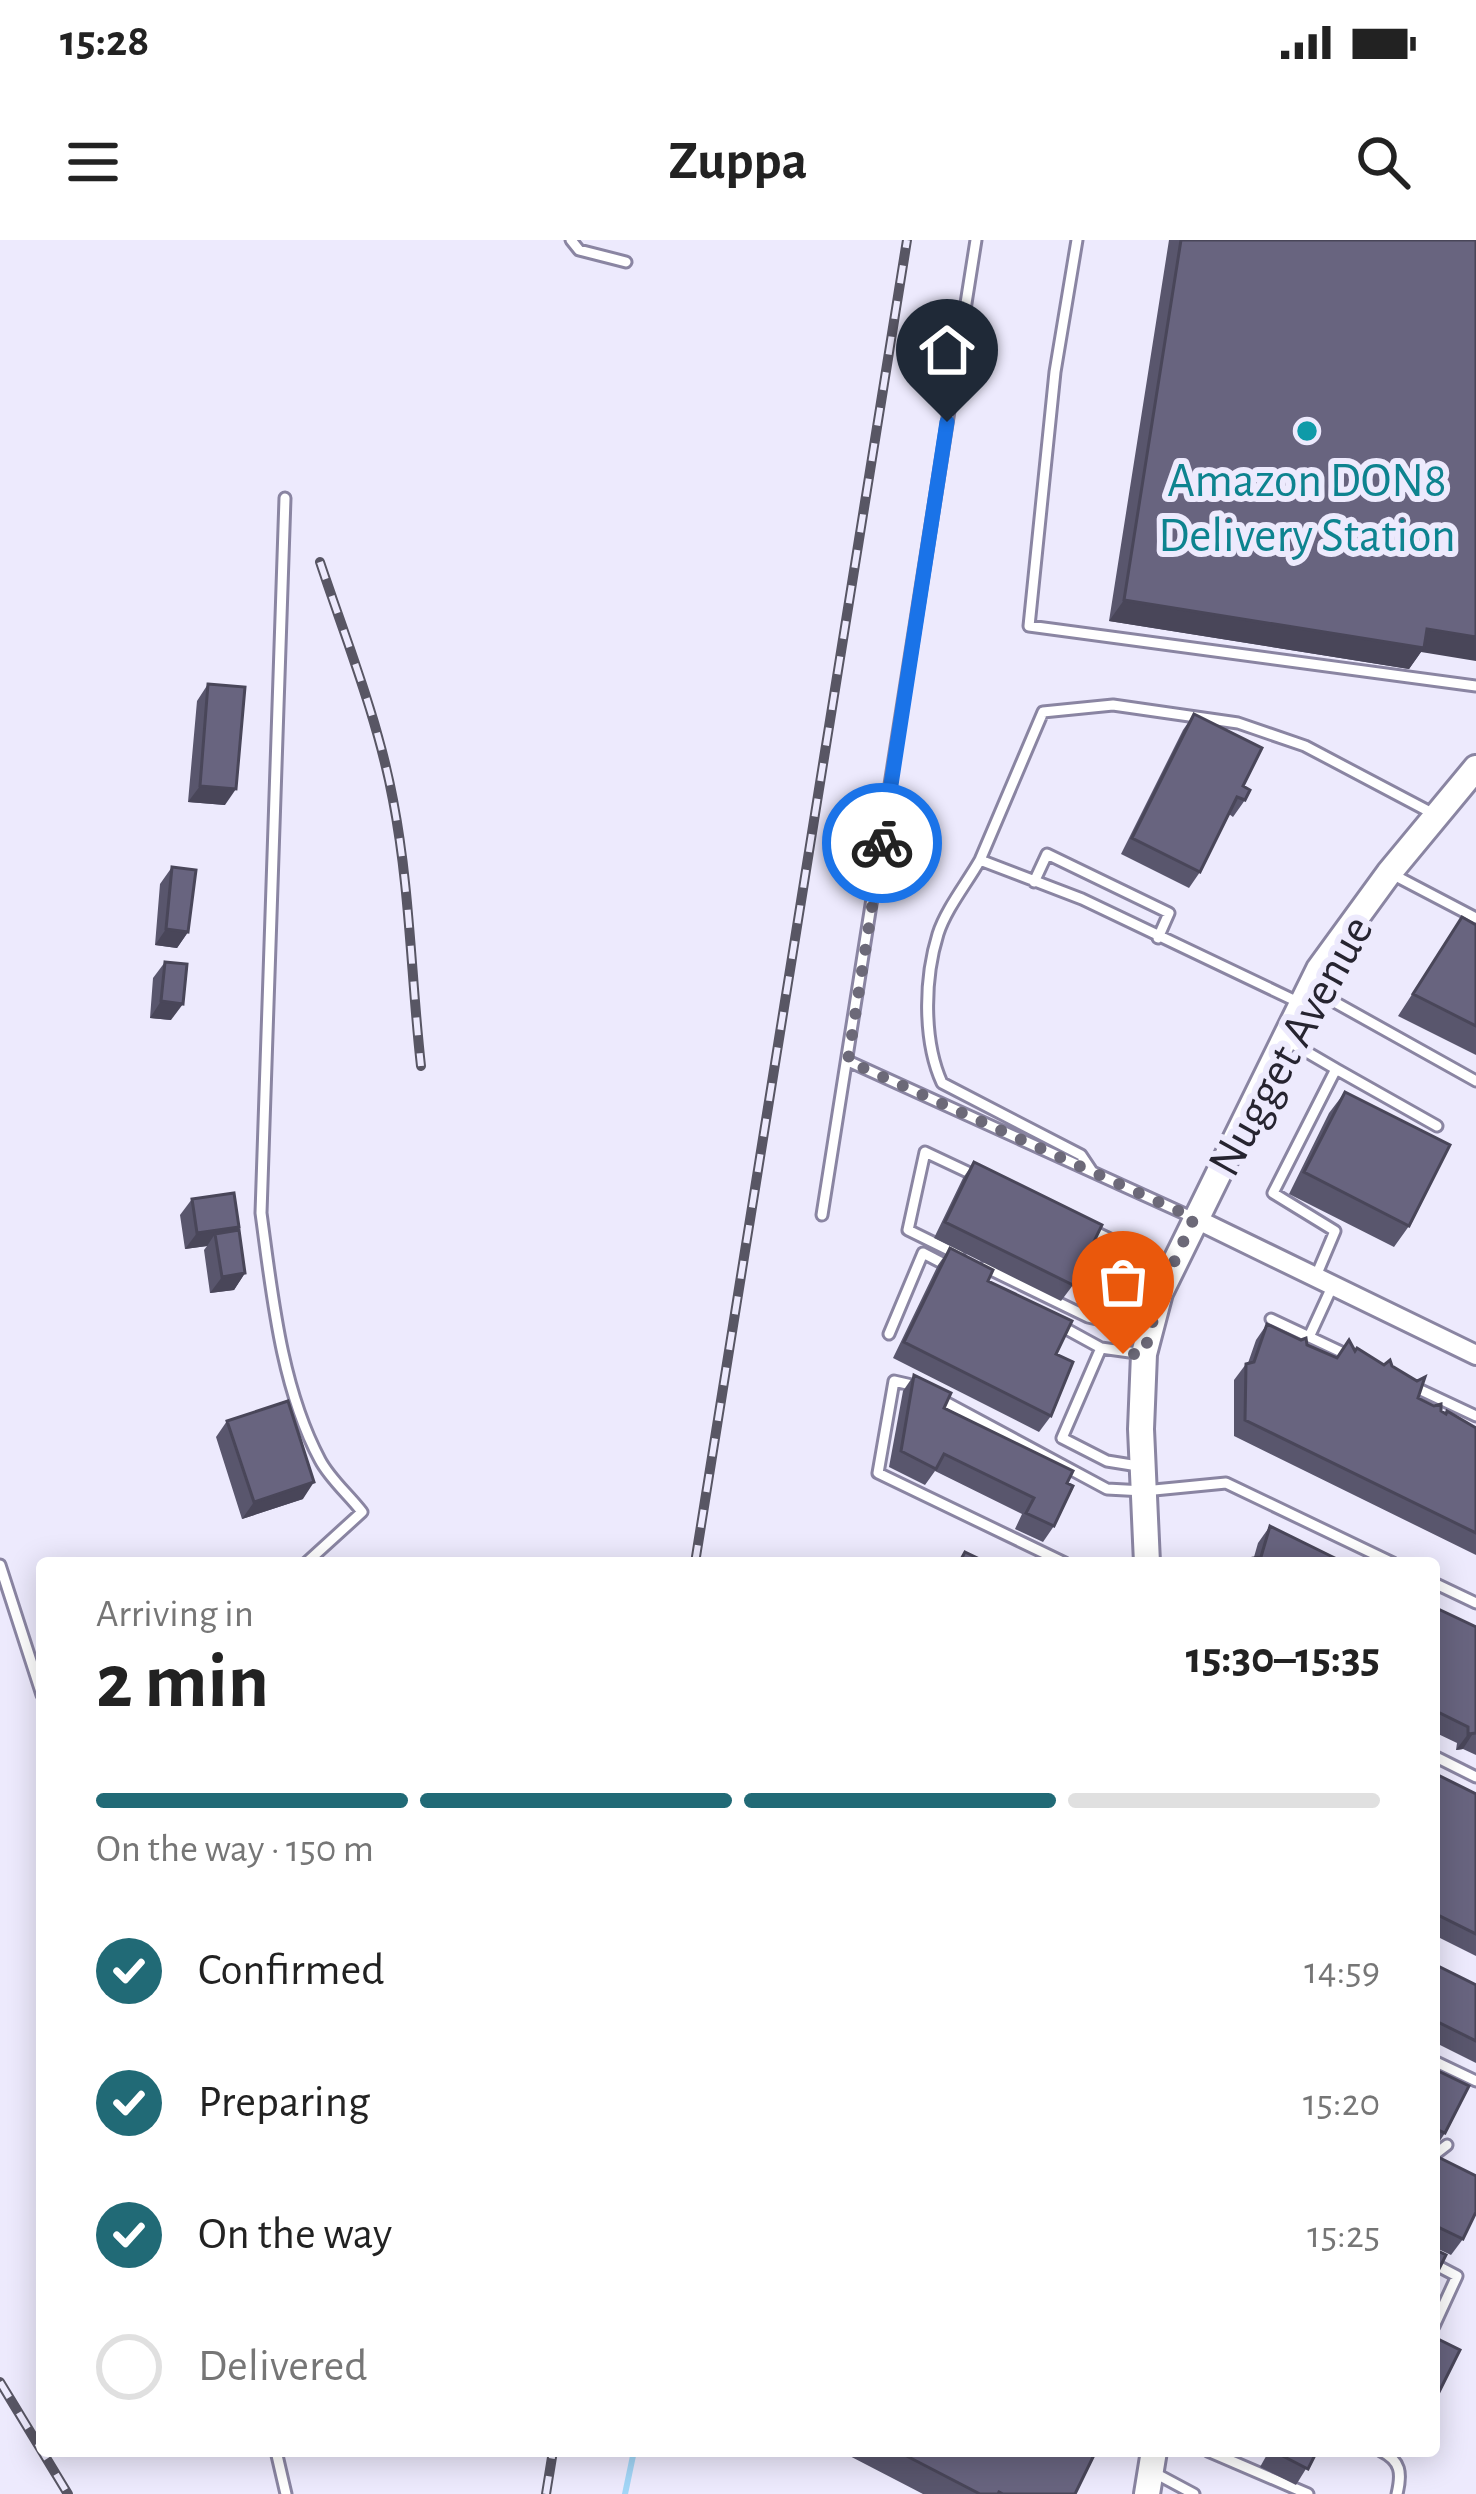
<!DOCTYPE html>
<html lang="en">
<head>
<meta charset="utf-8">
<style>
  :root { --surface:#fff; --page:#f2f2f2; --text:#222; --muted:#767676; --line:#e0e0e0; --accent:#216a76 }
  body { margin:0; font-family:"Alegreya Sans",sans-serif; background:var(--page); color:var(--text); height:100vh; display:flex; flex-direction:column; font-size:45px; white-space:nowrap }
  * { box-sizing:border-box; margin:0 }
  p { font-size:39px; color:var(--muted) }
  .icon { flex:none; width:66px; height:66px; fill:none; stroke:currentColor; stroke-width:2; stroke-linecap:round; stroke-linejoin:round }
  .map { position:relative; flex:1; overflow:hidden }
  .details { position:absolute; left:36px; top:1317px; width:1404px; height:900px; display:flex; flex-direction:column; background:var(--surface); border-radius:12px; box-shadow:0 6px 30px #0003 }
  .details>* { flex:none }
  .pin { position:absolute; display:grid; place-items:center; width:102px; height:102px; color:#fff; margin:-123px -51px; border-radius:50% 50% 50% 0; rotate:-45deg; box-shadow:0 0 12px #0007 }
  .pin .icon { rotate:45deg }
  .courier { position:absolute; display:grid; place-items:center; width:120px; height:120px; margin:-60px; border:9px solid #1a73e8; border-radius:50%; background:#fff; color:#222; box-shadow:0 3px 15px #0007 }
  .summary em { font-style:normal; font-weight:700 }
  .summary div { display:flex; flex-direction:column-reverse }
  .summary { display:flex; align-items:center; justify-content:space-between; height:204px; padding:0 60px }
  h1 { font-size:78px; font-weight:700; line-height:90px }
  .bar { display:grid; grid-template-columns:repeat(4,1fr); gap:18px 12px; align-content:center; height:144px; padding:0 60px }
  .bar i { height:15px; border-radius:9px; background:var(--line) }
  .bar .current { background:var(--accent) }
  .bar p { grid-column:span 4 }
  ol { padding:0 60px; list-style:none }
  li { display:flex; align-items:center; gap:36px; height:132px }
  li p { margin-inline-start:auto }
  li .icon { padding:12px; border-radius:50%; background:var(--accent); color:#fff; stroke-width:4 }
  li:last-child { color:var(--muted) }
  li i { width:66px; height:66px; border:6px solid var(--line); border-radius:50% }
  .status { display:flex; justify-content:space-between; align-items:center; height:84px; padding:0 60px; background:var(--surface); direction:ltr }
  .status svg { height:33px; fill:currentColor }
  header { display:flex; justify-content:space-between; align-items:center; height:156px; padding:0 60px; background:var(--surface); font-size:54px; font-weight:700 }
  .map>svg:first-child { display:block }
  .lines { fill:none; stroke-linecap:round; stroke-linejoin:round }
  .stream { stroke:#a2d6f7; stroke-width:6 }
  .lane-casing { stroke:#8a85a2; stroke-width:15 }
  .street-casing { stroke:#8a85a2; stroke-width:24 }
  .secondary-casing { stroke:#8a85a2; stroke-width:30 }
  .lane { stroke:#fff; stroke-width:9 }
  .street { stroke:#fff; stroke-width:18 }
  .secondary { stroke:#fff; stroke-width:24 }
  .rail-casing { stroke:#585664; stroke-width:10 }
  .rail { stroke:#edeafd; stroke-width:6; stroke-dasharray:18; stroke-linecap:butt }
  .wall { fill:#59566d }
  .shaded-wall { fill:#494659 }
  .building { fill:#68647f; stroke:#494659; stroke-width:3 }
  .done { stroke:#6c6978; stroke-width:12; stroke-dasharray:0 21.6 }
  .route { stroke:#1a73e8; stroke-width:15 }
  .culture-dot { fill:#0f9aa8; stroke:#edeafd; stroke-width:4.5 }
  .labels { text-anchor:middle; stroke-width:12; stroke-linejoin:round; paint-order:stroke }
  .culture-label { font-size:48px; fill:#0d838f; stroke:#edeafd }
  .street-label { font-size:48px; fill:#262430; stroke:#edeafd }
</style>
</head>
<body>
<div class="status"><b>15:28</b><svg viewBox="0 0 49 12"><path d="M0 12V9h3v3zM5 12V6h3v6zM10 12V3h3v9zM15 12V0h3v12zM26 1h20v11H26zM47 4h2v5h-2z"/></svg></div>
<header><svg class="icon" aria-label="menu" viewBox="0 0 24 24"><path d="M4 6h16M4 12h16M4 18h16"/></svg>Zuppa<svg class="icon" aria-label="search" viewBox="0 0 24 24"><circle cx="10" cy="10" r="6"/><path d="M15 15l6 6"/></svg></header>
<div class="map">
<svg width="1476" height="2254" viewBox="0 0 1476 2254">
  <rect width="100%" height="100%" fill="#edeafd"/>
  <g class="lines">
    <!-- stream -->
    <path class="stream" d="M625,2254L634,2211"/>
    <defs>
      <path id="lane" d="M571,0L579,10L626,22
        M1077,0L1055,132L1029,386L1476,446
        M285,258L261,973C272,1054 281,1147 320,1220C330,1239 349,1255 362,1272L306,1323
        M980,620C967,643 946,669 938,694C924,739 923,801 942,843L1081,915L1091,930
        M1390,633L1476,678
        M1034,642L1047,614L1169,673L1158,698
        M1313,750L1476,841
        M1298,762L1082,659L980,620L1043,472L1113,465L1238,483L1305,506L1432,573
        M1288,801L1336,829L1273,953L1335,991L1316,1036
        M848,821L1194,978
        M1336,829L1437,886
        M822,975L976,0
        M1089,989L1171,1028
        M959,1015L908,990L925,912L976,936
        M985,1027L1088,1077L1147,1090
        M1271,1079L1352,1117
        M1059,1085L1101,1108
        M889,1094L923,1013L948,1026
        M1309,1097L1332,1047
        M1410,1145L1476,1176
        M916,1146L894,1141L878,1233L1065,1323
        M936,1157L1107,1249L1144,1251L1226,1243L1393,1323
        M1138,1226L1107,1221L1062,1198L1101,1108L1144,1114
        M0,1325L42,1455
        M1434,1343L1476,1363
        M1434,1516L1476,1537
        M1434,1821L1476,1841
        M1434,1915L1447,1905
        M1434,2024L1457,2036L1434,2086
        M276,2211L286,2254
        M1208,2211L1308,2254
        M1381,2211C1401,2221 1402,2233 1397,2254
        M1151,2231L1194,2254"/>
      <path id="street" d="M1194,978L1476,1115"/>
      <path id="secondary" d="M1147,1323L1141,1189L1144,1114L1160,1053L1319,729L1389,633L1476,528
        M1147,2254L1154,2211"/>
    </defs>
    <!-- lane casing -->
    <use href="#lane" class="lane-casing"/>
    <!-- street casing -->
    <use href="#street" class="street-casing"/>
    <!-- secondary casing -->
    <use href="#secondary" class="secondary-casing"/>
    <!-- lane -->
    <use href="#lane" class="lane"/>
    <!-- street -->
    <use href="#street" class="street"/>
    <!-- secondary -->
    <use href="#secondary" class="secondary"/>
    <defs>
      <path id="rail" d="M320,322C346,400 378,479 393,560C410,648 411,737 421,826
        M695,1323L907,0
        M0,2142L68,2254
        M546,2254L553,2211"/>
    </defs>
    <!-- rail casing -->
    <use href="#rail" class="rail-casing"/>
    <!-- rail -->
    <use href="#rail" class="rail"/>
  </g>
  <!-- wall -->
  <path class="wall" d="M1169,0H1476L1421,412L1409,429L1109,381Z
    M208,444L225,565L188,562L197,461Z
    M1194,474L1243,546L1245,560L1233,577L1229,574L1200,632L1189,648L1121,614L1183,490Z
    M172,627L188,692L177,708L155,705L160,644Z
    M1462,677L1476,685V815L1398,776Z
    M165,722L171,780L150,778L153,738Z
    M1345,852L1409,986L1394,1007L1289,954L1329,873Z
    M974,922L1073,1045L1061,1061L934,998L963,938Z
    M192,959L239,987L236,991L245,1033L234,1050L210,1053L204,1010L207,1006L185,1009L180,975Z
    M950,1008L988,1041L1056,1114L1051,1176L1039,1192L893,1118L938,1025Z
    M1267,1084L1307,1105L1336,1117L1355,1111L1384,1125L1392,1126L1418,1158L1441,1171L1476,1188V1315L1234,1196V1140L1246,1124L1248,1123L1256,1100Z
    M914,1135L944,1168L1067,1243L1054,1286L1043,1302L1015,1289L1022,1274L935,1231L925,1245L889,1227L903,1151Z
    M227,1181L303,1259L242,1279L216,1197Z
    M1270,1286L1345,1323H1249L1254,1317L1258,1303Z
    M1434,1367L1476,1387V1515L1463,1509L1456,1510L1457,1503L1434,1492Z
    M1434,1533L1476,1554V1716L1434,1695Z
    M1434,1724L1476,1745V1823L1434,1802Z
    M1434,1829L1445,1893L1434,1910Z
    M1434,1915L1463,1999L1451,2015L1434,2007Z
    M840,2211H1096L1075,2254H923Z
    M1269,2211H1317L1296,2245L1260,2227Z"/>
  <!-- shaded-wall -->
  <path class="shaded-wall" d="M1124,360L1427,389L1476,397V421L1421,412L1409,429L1109,381Z
    M200,546L236,549L225,565L188,562Z
    M166,689L188,692L177,708L155,705Z
    M161,761L183,764L171,780L150,778Z
    M239,987L227,1003L215,994L207,1006L185,1009L197,993Z
    M245,1033L234,1050L210,1053L222,1037Z
    M314,1242L303,1259L242,1279L254,1262Z
    M1474,1492L1463,1509L1456,1510L1468,1494Z"/>
  <!-- building -->
  <path class="building" d="M1181,0H1476V397L1427,389L1424,408L1124,360Z
    M208,444L245,447L236,549L200,546Z
    M1194,474L1262,508L1243,546L1250,550L1245,560L1237,557L1200,632L1132,598Z
    M172,627L196,630L188,692L166,689Z
    M1462,677L1476,685V786L1413,754Z
    M165,722L187,724L183,764L161,761Z
    M1345,852L1450,905L1409,986L1304,932Z
    M974,922L1102,985L1073,1045L945,982Z
    M234,953L239,987L197,993L192,959Z
    M239,990L245,1033L222,1037L215,994Z
    M950,1008L993,1030L988,1041L1072,1081L1056,1114L1073,1122L1051,1176L904,1102Z
    M1267,1084L1301,1100L1306,1098L1307,1105L1337,1118L1349,1100L1355,1111L1357,1108L1384,1125L1390,1120L1392,1126L1417,1141L1425,1137L1418,1158L1434,1166L1441,1164V1171L1446,1174L1447,1171L1476,1188V1293L1245,1180L1246,1124L1254,1122Z
    M914,1135L951,1153L944,1168L1073,1231L1067,1243L1073,1246L1054,1286L1026,1273L1034,1258L944,1214L936,1229L901,1211Z
    M288,1161L314,1242L254,1262L227,1181Z
    M1270,1286L1345,1323H1253V1318L1261,1317Z
    M965,1312L988,1323H959Z
    M1434,1367L1476,1387V1493L1468,1494V1487L1434,1470Z
    M1434,1533L1476,1554V1694L1434,1673Z
    M1434,1724L1476,1745V1801L1434,1780Z
    M1434,1829L1469,1846L1445,1893L1434,1888Z
    M1434,1915L1476,1936V1972L1463,1999L1434,1985Z
    M1434,2009L1446,2015L1434,2039Z
    M1434,2097L1460,2110L1434,2162Z
    M897,2211H1096L1075,2254H1003L999,2252L998,2254H980Z
    M1273,2211H1317L1308,2229Z"/>
  <g class="lines">
    <!-- done -->
    <path class="done" d="M882,603L848,821L1194,978L1160,1053L1144,1114H1123"/>
    <!-- route -->
    <path class="route" d="M882,603L947,182"/>
  </g>
  <!-- markers -->
  <circle class="culture-dot" cx="1307" cy="191" r="12"/>
  <g class="labels">
    <!-- culture labels -->
    <g class="culture-label">
      <text x="1307" y="256">Amazon DON8<tspan x="1307" dy="55">Delivery Station</tspan></text>
    </g>
    <!-- street labels -->
    <g class="street-label">
      <text transform="translate(1289 805) rotate(-61)" y="17">Nugget Avenue</text>
    </g>
  </g>
</svg>
<div class="pin" style="left:1123px;top:1114px;background:#ea580c"><svg class="icon" aria-label="bag" viewBox="0 0 24 24"><path d="M5 8h14l-1 12H6zM9 8a3 3 0 0 1 6 0"/></svg></div>
<div class="pin" style="left:947px;top:182px;background:#1f2937"><svg class="icon" aria-label="home" viewBox="0 0 24 24"><path d="M3 11l9-7 9 7M6 9v11h12V9"/></svg></div>
<div class="courier" style="left:882px;top:603px"><svg class="icon" aria-label="bike" viewBox="0 0 24 24"><circle cx="6" cy="16" r="4"/><circle cx="18" cy="16" r="4"/><path d="M6 16l4-8h5l3 8M10 8l3 8H6M13 5h3"/></svg></div>
<section class="details">
<div class="summary"><div><h1>2 min</h1><p>Arriving in</p></div><em>15:30–15:35</em></div>
<div class="bar"><i class="current"></i><i class="current"></i><i class="current"></i><i></i><p>On the way · 150 m</p></div>
<ol>
<li><svg class="icon" aria-label="check" viewBox="0 0 24 24"><path d="M5 12l5 5 9-10"/></svg>Confirmed<p>14:59</p></li>
<li><svg class="icon" aria-label="check" viewBox="0 0 24 24"><path d="M5 12l5 5 9-10"/></svg>Preparing<p>15:20</p></li>
<li><svg class="icon" aria-label="check" viewBox="0 0 24 24"><path d="M5 12l5 5 9-10"/></svg>On the way<p>15:25</p></li>
<li><i></i>Delivered</li>
</ol>
</section>
</div>
</body>
</html>
